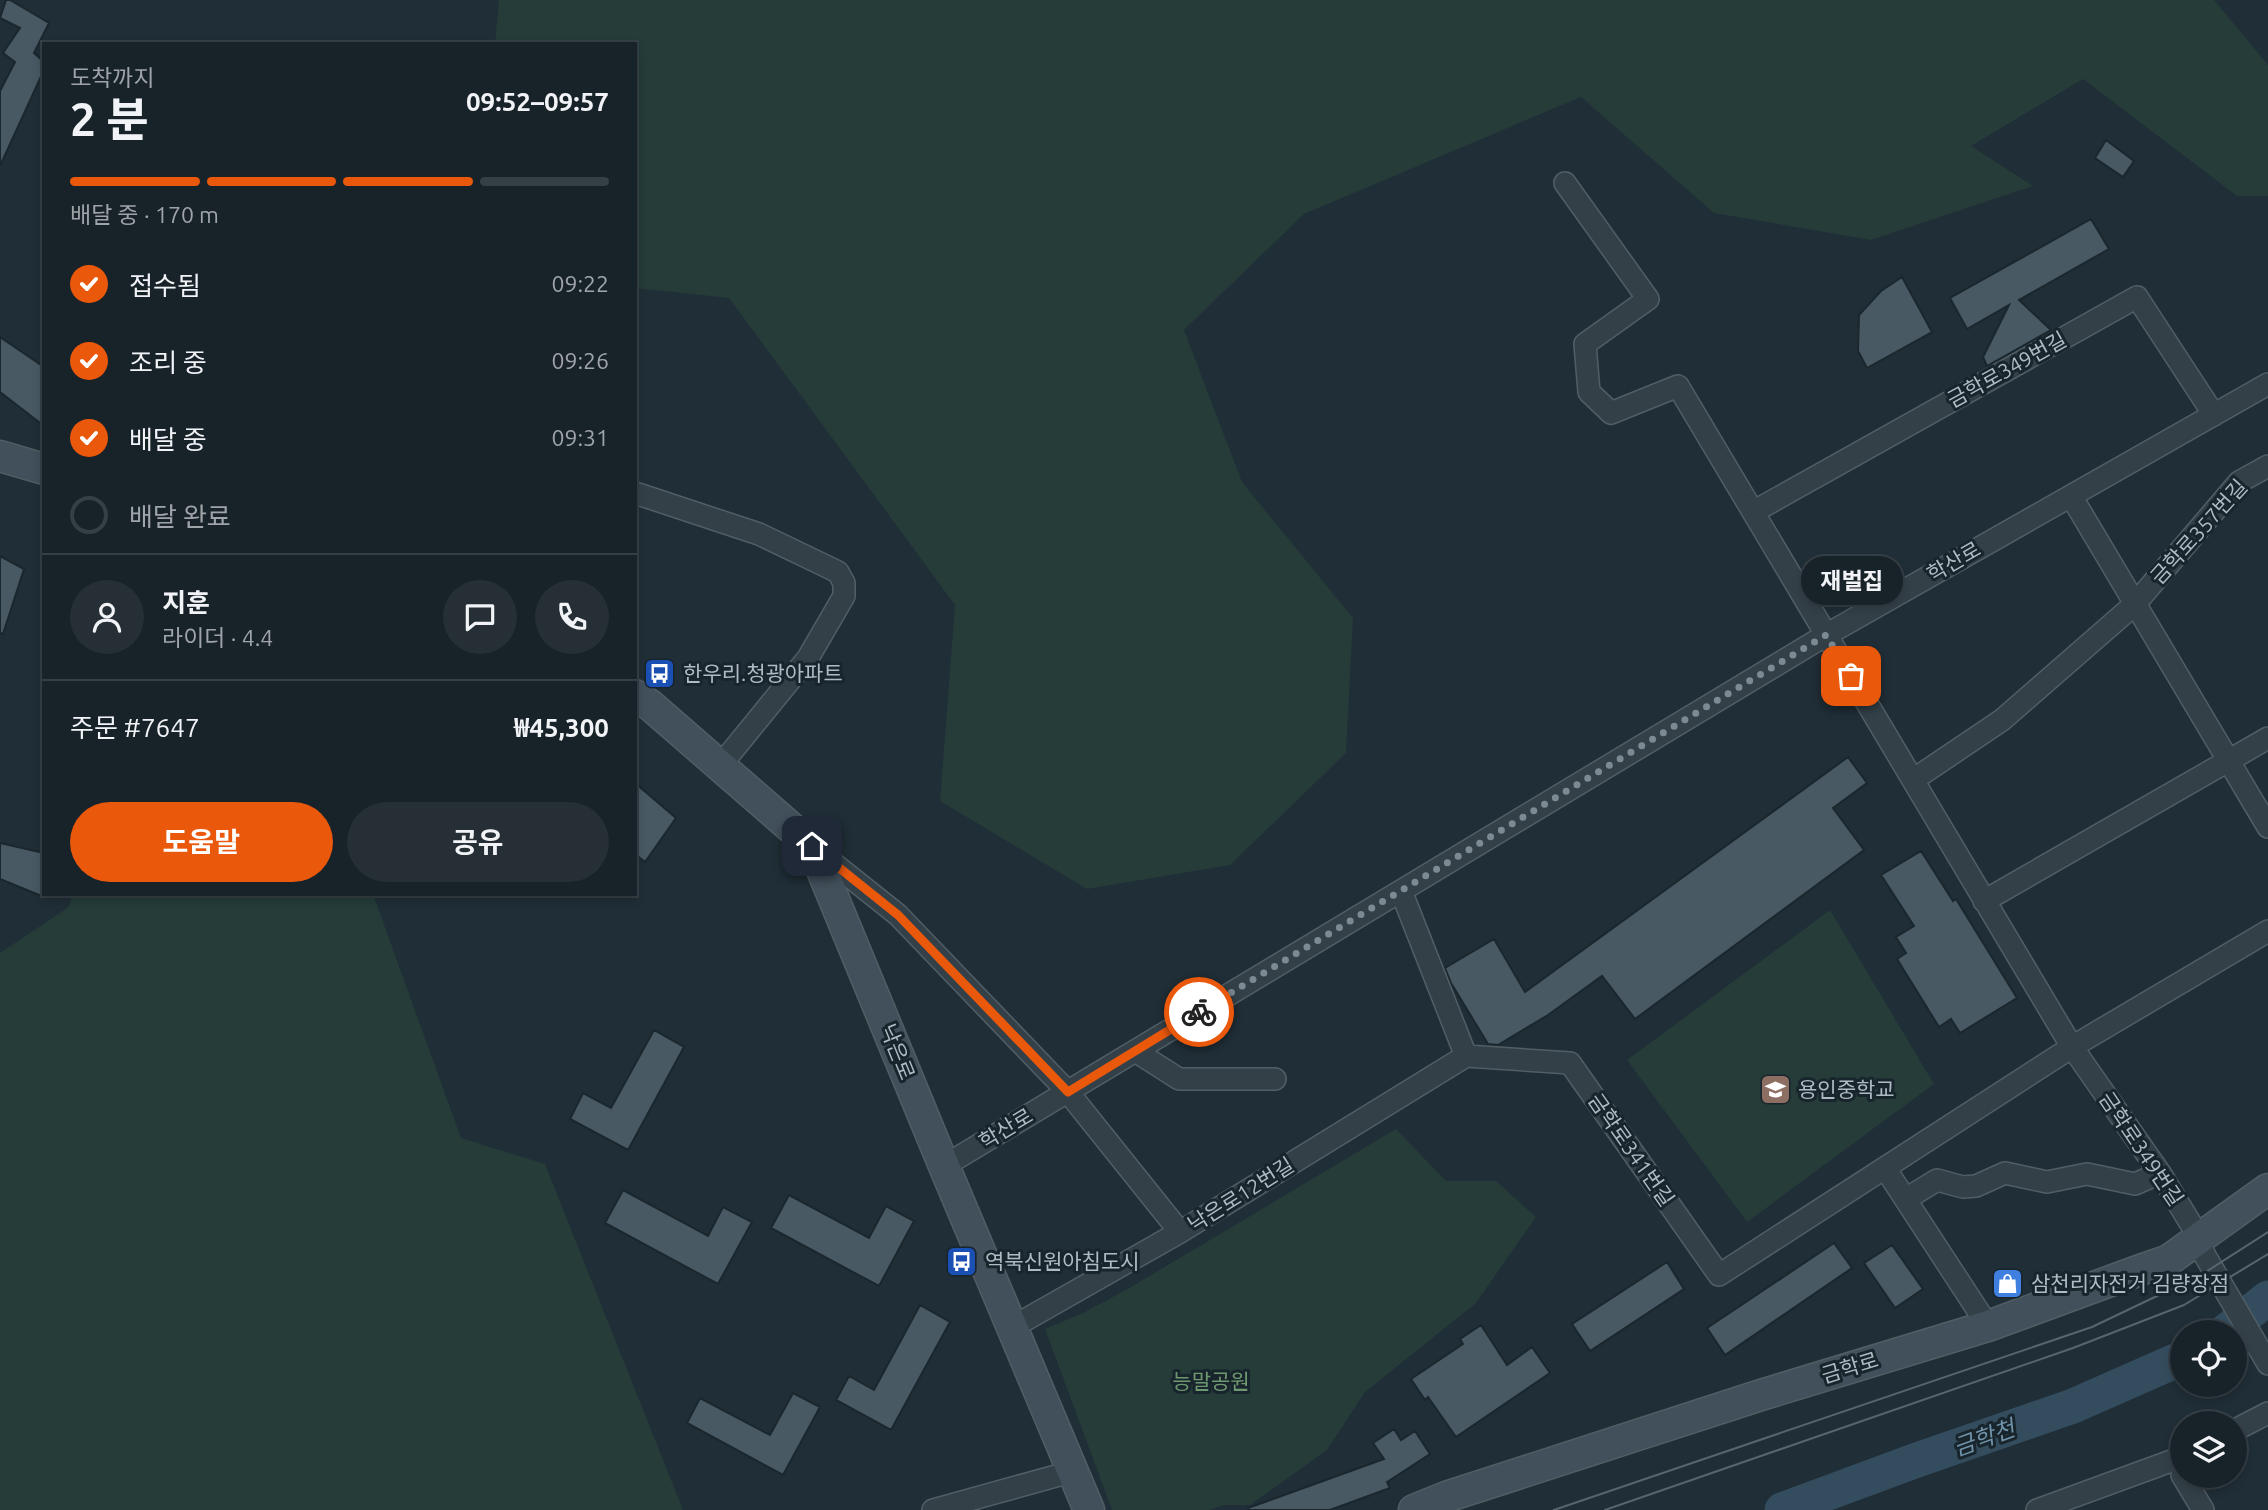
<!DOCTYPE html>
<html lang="ko">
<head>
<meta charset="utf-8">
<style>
  :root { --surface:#182229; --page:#252f35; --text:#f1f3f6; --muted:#9fa4a8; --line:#363f46; --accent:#ea580c }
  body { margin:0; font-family:Ubuntu,"Noto Sans KR",sans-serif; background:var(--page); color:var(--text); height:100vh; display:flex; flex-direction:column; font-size:26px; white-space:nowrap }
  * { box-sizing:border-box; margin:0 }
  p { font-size:23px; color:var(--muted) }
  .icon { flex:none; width:38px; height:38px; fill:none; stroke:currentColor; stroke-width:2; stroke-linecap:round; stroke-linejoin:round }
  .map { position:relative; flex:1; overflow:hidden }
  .side { position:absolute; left:42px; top:42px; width:595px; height:854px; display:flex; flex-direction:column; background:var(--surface); border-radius:0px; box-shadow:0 4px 10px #0003,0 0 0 2px var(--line) }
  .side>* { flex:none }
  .fabs { position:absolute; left:2170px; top:1320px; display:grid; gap:14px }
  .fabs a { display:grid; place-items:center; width:77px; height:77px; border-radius:50%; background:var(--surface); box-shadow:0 4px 10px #0003,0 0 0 2px var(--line); font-size:35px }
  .pin { position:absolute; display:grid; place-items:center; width:60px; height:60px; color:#fff; margin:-30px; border-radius:14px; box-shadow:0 4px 10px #0006 }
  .courier { position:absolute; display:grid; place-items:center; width:70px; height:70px; margin:-35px; border:5px solid #ea580c; border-radius:50%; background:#fff; color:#222; box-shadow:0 2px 9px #0007 }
  .bubble { position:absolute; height:49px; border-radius:24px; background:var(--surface); box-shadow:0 4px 10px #0003,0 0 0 2px var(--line); font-size:23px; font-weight:700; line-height:49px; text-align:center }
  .head em { font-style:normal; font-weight:700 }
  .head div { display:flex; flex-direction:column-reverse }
  .head { display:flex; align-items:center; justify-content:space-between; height:119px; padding:0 28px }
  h1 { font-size:46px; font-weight:700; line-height:52px }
  .bar { display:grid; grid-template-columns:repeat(4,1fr); gap:10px 7px; align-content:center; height:84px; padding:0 28px }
  .bar i { height:9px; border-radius:5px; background:var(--line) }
  .bar .on { background:var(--accent) }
  .bar p { grid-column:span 4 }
  .line { display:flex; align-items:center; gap:18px; padding:0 28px; border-top:2px solid var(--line) }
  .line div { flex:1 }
  .round { display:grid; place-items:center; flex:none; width:74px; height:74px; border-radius:37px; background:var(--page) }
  ol { padding:0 28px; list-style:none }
  li { display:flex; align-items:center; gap:21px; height:77px }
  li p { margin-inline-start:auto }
  li .icon { padding:7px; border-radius:50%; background:var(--accent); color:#fff; stroke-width:4 }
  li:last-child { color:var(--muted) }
  li i { width:38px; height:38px; border:4px solid var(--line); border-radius:50% }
  .cta { display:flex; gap:14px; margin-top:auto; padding:14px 28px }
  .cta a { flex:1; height:80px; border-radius:42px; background:var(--accent); color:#fff; font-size:28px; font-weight:700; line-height:80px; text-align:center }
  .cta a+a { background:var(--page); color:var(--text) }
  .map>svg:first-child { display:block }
  .green { fill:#253c39 }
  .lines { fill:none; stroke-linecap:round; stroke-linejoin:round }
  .river { stroke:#344d5e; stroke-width:35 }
  .building { fill:#485963; stroke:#1b272e; stroke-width:2 }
  .street-casing { stroke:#515e65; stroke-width:24 }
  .secondary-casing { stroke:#515e65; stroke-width:33 }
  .street { stroke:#344048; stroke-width:21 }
  .secondary { stroke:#42505b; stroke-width:30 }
  .tram { stroke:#56656f; stroke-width:2 }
  .done { stroke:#7c8a93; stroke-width:7; stroke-dasharray:0 12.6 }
  .route { stroke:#ea580c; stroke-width:9 }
  .labels { text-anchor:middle; stroke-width:6; stroke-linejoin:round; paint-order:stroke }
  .street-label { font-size:21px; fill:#aebbc4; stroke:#19252c }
  .poi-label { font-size:21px; fill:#aebbc4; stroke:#19252c; text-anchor:start }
  .park-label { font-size:21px; fill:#6e9970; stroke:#19252c }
  .water-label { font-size:23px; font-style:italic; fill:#6f92a8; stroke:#19252c }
</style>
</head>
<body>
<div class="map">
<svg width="2268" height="1510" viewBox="0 0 2268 1510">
  <rect width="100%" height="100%" fill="#202e37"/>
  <!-- green -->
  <path class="green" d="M499,0H2214L2268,65V196H2237L2083,79L1971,146L2033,186L1871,240L1714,213L1581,97L1304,214L1184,330L1242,482L1353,618L1346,753L1230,865L1087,889L940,801L955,605L729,298L635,288V44H495Z
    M72,894H373L461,1138L545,1164L683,1510H0V953L69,907Z
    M1830,910L1934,1084L1747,1222L1627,1060Z
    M1396,1129L1446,1181H1496L1536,1217L1476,1303L1365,1392L1327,1450L1250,1505H1224L1209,1510H1112L1045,1329L1083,1313L1131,1287Z"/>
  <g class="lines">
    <!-- river -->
    <path class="river" d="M2225,1332L2268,1298
      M1782,1510L1917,1460L2073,1406L2182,1358"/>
  </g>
  <!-- building -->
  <path class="building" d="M6,0H10L49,23L34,53L44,62V70L0,166V91L15,62L3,53L20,28L0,18Z
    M2106,140L2134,161L2123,177L2095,158Z
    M2091,219L2109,249L2019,300L2051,330L1987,366L1983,357L2009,305L1967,329L1950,298Z
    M1902,277L1932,332L1867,368L1858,351L1859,315L1881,291Z
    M0,337L44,367V426L0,392Z
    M0,556L24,569L3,634L0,633Z
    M1848,757L1867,783L1833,808L1864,850L1635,1019L1602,976L1548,1015L1498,1045L1488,1044L1451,983L1445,968L1494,939L1525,992Z
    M635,783L676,818L645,862L635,854Z
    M0,843L44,853V897L0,879Z
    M1921,851L1953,901L1956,899L2017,998L1960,1033L1951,1019L1939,1027L1897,959L1906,953L1896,937L1914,926L1881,875Z
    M654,1030L684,1047L628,1150L570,1119L583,1093L611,1108Z
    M623,1190L708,1236L723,1207L752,1222L718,1284L605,1223Z
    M789,1195L869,1238L886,1206L914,1221L879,1286L771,1228Z
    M1834,1243L1852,1268L1725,1355L1707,1328Z
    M1892,1245L1923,1289L1895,1308L1864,1263Z
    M1667,1262L1684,1289L1590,1351L1572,1324Z
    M920,1305L950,1322L891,1430L836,1400L849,1376L874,1390Z
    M1481,1325L1507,1365L1532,1347L1550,1373L1456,1437L1428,1397L1425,1400L1411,1379L1463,1344L1460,1339Z
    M793,1393L820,1407L783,1475L687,1423L700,1398L770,1435Z
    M1394,1429L1401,1440L1415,1431L1430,1454L1387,1482L1390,1488L1330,1510H1249L1248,1508L1384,1459L1373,1443Z"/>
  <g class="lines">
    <defs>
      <path id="street" d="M1565,183L1648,299L1585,344L1589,392L1611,413L1678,386L2072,1047L2160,1173L2200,1239L2204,1254L2268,1364
        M635,493L759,534L838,572L844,583V596L808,658L720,766
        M2071,496L2268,827
        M1753,512L2137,297L2214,415
        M1913,780L2002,720L2135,604L2239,482L2268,466
        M814,848L898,915L1068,1092L1180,1232
        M1401,891L1466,1056L1570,1063L1719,1275L2072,1047L2268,931
        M1984,901L2268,738
        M1135,1051L1179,1079H1275
        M944,1166L1826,635L2268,384
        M1885,1168L1988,1326
        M1906,1199L1937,1180L1963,1187L1976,1186L2005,1173L2047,1182L2087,1174L2135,1184L2160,1173
        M1011,1328L1180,1232L1466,1056
        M2235,1430L2268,1413
        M2182,1475L2203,1510
        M933,1510L1074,1471
        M2037,1510L2182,1457"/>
      <path id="secondary" d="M0,456L44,469
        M635,695L650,705L812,846L944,1166L1089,1510
        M1414,1510L1446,1497L1761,1395L1988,1326L2143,1269L2169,1260L2268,1189"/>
    </defs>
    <!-- street casing -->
    <use href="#street" class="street-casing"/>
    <!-- secondary casing -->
    <use href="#secondary" class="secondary-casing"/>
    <!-- street -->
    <use href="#street" class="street"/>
    <!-- secondary -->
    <use href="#secondary" class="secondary"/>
    <!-- tram -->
    <path class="tram" d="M1554,1510L2092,1327L2201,1275L2268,1232
      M1605,1510L2073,1348L2184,1305L2268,1254"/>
  </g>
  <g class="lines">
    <!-- done -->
    <path class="done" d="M1199,1012L1826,635L1851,676"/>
    <!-- route -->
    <path class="route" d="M812,846L898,915L1068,1092L1199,1012"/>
  </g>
  <!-- icons -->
  <defs>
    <symbol id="bus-square" viewBox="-11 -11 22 22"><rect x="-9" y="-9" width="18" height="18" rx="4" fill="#1a4fb4" stroke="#19252c"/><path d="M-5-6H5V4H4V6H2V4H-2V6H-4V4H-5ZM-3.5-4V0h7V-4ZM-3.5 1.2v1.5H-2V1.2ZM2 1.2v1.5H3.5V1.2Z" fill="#fff"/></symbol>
    <symbol id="school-square" viewBox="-11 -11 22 22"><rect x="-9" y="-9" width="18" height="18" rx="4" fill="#8d6e63" stroke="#19252c"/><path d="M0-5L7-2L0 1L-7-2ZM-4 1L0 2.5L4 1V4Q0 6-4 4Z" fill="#fff"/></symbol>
    <symbol id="shop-square" viewBox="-11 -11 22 22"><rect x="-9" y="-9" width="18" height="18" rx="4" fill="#3f7fe0" stroke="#19252c"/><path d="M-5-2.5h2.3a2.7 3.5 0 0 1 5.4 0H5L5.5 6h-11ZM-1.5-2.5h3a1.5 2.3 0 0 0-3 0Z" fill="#fff"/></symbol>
  </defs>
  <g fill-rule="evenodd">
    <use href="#bus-square" x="642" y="656" width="35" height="35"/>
    <use href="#school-square" x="1758" y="1072" width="35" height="35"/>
    <use href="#bus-square" x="944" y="1244" width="35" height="35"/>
    <use href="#shop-square" x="1990" y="1266" width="35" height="35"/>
  </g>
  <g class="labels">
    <!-- street labels -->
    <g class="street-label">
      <text transform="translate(2007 370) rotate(-29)" y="7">금학로349번길</text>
      <text transform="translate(2199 532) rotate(-48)" y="7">금학로357번길</text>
      <text transform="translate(1954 562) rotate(-30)" y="7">학산로</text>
      <text transform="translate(897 1052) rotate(68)" y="7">낙은로</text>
      <text transform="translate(1006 1129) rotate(-31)" y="7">학산로</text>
      <text transform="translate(2141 1149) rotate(56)" y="7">금학로349번길</text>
      <text transform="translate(1631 1150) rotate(55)" y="7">금학로341번길</text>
      <text transform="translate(1241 1195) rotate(-32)" y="7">낙은로12번길</text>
      <text transform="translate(1850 1368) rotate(-17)" y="7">금학로</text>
    </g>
    <!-- poi labels -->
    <g class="poi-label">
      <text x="683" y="681">한우리.청광아파트</text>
      <text x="1798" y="1097">용인중학교</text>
      <text x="985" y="1269">역북신원아침도시</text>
      <text x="2031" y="1291">삼천리자전거 김량장점</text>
    </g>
    <!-- park labels -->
    <g class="park-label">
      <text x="1211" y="1389">능말공원</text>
    </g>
    <!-- water labels -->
    <g class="water-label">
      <text transform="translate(1984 1438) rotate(-20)" y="8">금학천</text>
    </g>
  </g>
</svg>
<div class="fabs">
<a><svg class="icon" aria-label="locate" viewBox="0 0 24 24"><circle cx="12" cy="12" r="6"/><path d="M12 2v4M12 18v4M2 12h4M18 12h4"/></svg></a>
<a><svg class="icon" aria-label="layers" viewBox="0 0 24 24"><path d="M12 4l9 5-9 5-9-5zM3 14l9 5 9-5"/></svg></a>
</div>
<div class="pin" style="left:1851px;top:676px;background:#ea580c"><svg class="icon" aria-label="bag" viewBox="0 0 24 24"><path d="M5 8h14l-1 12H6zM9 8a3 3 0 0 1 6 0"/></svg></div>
<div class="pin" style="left:812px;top:846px;background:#1f2937"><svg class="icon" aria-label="home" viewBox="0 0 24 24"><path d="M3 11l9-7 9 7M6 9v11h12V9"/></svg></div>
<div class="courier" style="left:1199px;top:1012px"><svg class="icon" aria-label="bike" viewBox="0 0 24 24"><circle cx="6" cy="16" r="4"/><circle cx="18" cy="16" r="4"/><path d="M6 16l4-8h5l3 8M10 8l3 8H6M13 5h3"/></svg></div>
<div class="bubble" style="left:1801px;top:556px;width:102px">재벌집</div>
<section class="side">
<div class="head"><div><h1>2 분</h1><p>도착까지</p></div><em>09:52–09:57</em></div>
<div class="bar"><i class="on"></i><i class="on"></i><i class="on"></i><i></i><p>배달 중 · 170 m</p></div>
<ol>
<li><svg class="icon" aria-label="check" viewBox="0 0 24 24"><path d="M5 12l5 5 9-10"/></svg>접수됨<p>09:22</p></li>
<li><svg class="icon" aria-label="check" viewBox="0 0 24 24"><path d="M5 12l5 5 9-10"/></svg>조리 중<p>09:26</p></li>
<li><svg class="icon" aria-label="check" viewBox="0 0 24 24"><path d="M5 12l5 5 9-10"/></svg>배달 중<p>09:31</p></li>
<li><i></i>배달 완료</li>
</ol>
<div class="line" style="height:126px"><a class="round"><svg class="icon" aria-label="person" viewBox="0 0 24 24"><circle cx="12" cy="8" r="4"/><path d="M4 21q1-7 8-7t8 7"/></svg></a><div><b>지훈</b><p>라이더 · 4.4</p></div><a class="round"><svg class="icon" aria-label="chat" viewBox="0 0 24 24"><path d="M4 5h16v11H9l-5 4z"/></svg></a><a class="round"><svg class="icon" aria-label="phone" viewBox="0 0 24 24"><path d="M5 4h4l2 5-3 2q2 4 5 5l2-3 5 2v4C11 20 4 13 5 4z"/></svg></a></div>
<div class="line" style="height:91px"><div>주문 #7647</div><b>₩45,300</b></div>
<div class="cta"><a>도움말</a><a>공유</a></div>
</section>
</div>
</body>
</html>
